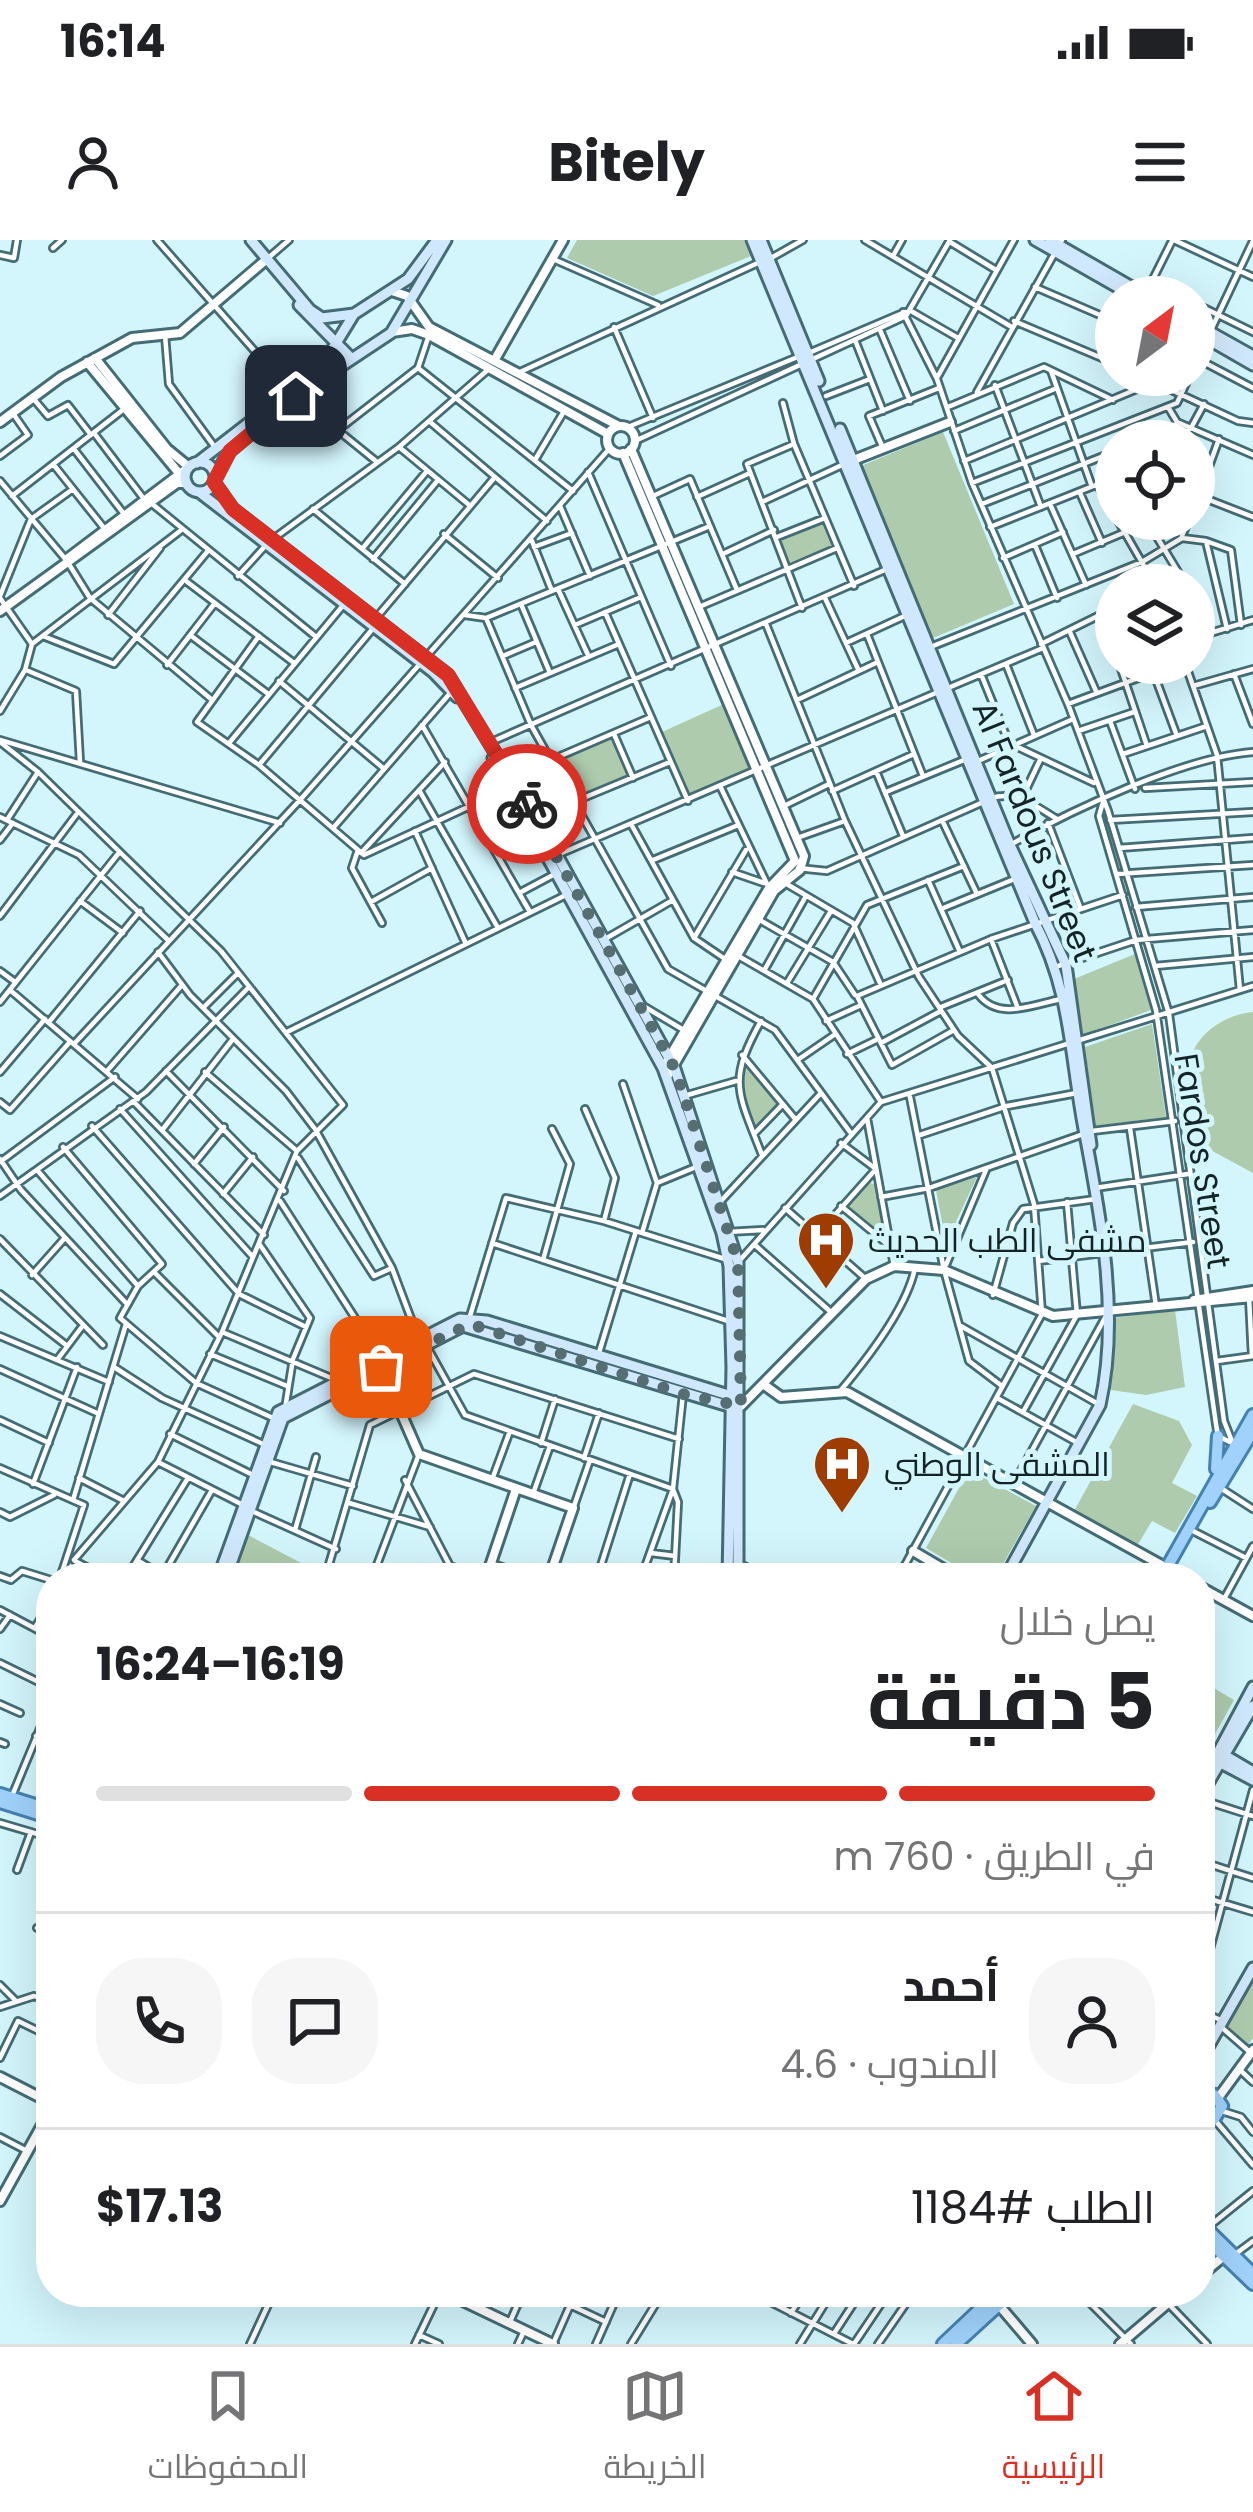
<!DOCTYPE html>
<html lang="ar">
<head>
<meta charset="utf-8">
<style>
  :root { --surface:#fff; --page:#f6f6f6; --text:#202124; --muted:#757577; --line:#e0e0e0; --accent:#d93025 }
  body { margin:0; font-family:Poppins,Cairo,sans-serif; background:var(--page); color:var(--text); direction:rtl; height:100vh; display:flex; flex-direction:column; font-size:45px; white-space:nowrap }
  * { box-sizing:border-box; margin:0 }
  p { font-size:39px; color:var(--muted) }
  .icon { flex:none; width:66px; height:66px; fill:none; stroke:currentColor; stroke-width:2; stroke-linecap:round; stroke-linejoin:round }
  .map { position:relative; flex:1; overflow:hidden; direction:ltr }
  .drawer { position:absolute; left:36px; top:1323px; width:1179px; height:744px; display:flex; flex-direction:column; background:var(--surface); border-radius:48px; box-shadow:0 12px 48px #0002; direction:rtl }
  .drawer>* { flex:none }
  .needle { width:78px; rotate:32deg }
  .tools { position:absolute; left:1095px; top:36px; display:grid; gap:24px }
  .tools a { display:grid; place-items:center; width:120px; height:120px; border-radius:50%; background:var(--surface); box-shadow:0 12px 48px #0002; font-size:60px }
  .pin { position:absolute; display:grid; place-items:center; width:102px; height:102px; color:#fff; margin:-51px; border-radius:24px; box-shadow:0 6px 18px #0006 }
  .courier { position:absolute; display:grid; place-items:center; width:120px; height:120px; margin:-60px; border:9px solid #d93025; border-radius:50%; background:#fff; color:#222; box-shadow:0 3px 15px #0007 }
  .overview em { font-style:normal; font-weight:700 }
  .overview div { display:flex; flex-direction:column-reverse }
  .overview { display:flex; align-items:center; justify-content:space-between; height:204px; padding:0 60px }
  h1 { font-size:78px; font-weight:700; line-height:90px }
  .bar { display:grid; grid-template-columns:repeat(4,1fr); gap:18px 12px; align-content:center; height:144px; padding:0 60px }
  .bar i { height:15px; border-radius:9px; background:var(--line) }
  .bar .on { background:var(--accent) }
  .bar p { grid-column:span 4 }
  .line { display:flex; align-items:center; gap:30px; padding:0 60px; border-top:3px solid var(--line) }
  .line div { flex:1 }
  .round { display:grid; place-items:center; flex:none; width:126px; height:126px; border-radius:48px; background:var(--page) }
  .status { display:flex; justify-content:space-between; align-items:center; height:84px; padding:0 60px; background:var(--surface); direction:ltr }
  .status svg { height:33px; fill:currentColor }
  header { display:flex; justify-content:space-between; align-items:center; height:156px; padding:0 60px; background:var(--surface); font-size:54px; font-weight:700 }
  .menu { display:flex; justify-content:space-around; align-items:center; height:168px; border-top:3px solid var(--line); background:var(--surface); font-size:33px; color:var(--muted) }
  .menu a { display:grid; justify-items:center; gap:6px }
  .menu .on { color:var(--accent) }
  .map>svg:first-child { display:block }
  .green { fill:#aecbad }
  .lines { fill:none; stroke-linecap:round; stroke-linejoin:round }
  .minor-casing { stroke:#446c74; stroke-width:10 }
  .tertiary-casing { stroke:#446c74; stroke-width:14 }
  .secondary-casing { stroke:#446c74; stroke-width:15 }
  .primary-casing { stroke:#4682b0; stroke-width:16 }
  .minor { stroke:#fff; stroke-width:4.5 }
  .tertiary { stroke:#fff; stroke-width:8 }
  .secondary { stroke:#d0e8fd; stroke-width:9 }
  .primary { stroke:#a0d2fb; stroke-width:10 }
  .done { stroke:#566d72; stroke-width:12; stroke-dasharray:0 21.6 }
  .route { stroke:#d93025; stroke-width:15 }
  .labels { text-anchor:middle; stroke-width:10; stroke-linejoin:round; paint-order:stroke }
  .street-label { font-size:33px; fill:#132427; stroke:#d3f5fc }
  .poi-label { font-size:33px; fill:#132427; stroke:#d3f5fc; text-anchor:start }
</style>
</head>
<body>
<div class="status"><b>16:14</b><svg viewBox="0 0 49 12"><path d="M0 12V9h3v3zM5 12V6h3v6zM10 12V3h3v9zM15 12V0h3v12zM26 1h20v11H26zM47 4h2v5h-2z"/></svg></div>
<header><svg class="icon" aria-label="menu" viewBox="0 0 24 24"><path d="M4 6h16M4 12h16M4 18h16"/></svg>Bitely<svg class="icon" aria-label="person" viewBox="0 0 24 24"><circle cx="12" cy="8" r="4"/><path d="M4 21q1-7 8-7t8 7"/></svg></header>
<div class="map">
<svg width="1253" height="2104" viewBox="0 0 1253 2104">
  <rect width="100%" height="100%" fill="#d3f5fc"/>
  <!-- green -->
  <path class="green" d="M577,0H744L751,16L653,56L567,18Z
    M943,192L1014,364L933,398L861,226Z
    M822,284L832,306L788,323L781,301Z
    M724,464L752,528L689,555L662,492Z
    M612,498L628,535L577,556L556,521Z
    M1135,714L1151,770L1083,795L1074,739Z
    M1253,772V933L1205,907L1191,820C1194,796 1225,774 1253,772Z
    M1152,784L1166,877L1095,886L1085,807Z
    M746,826L777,865L755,888L741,841Z
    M977,937L946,1003L936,950Z
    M869,942L875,945L885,1000L846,967Z
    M1175,1070L1185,1147L1146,1155L1111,1150L1113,1078Z
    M1133,1164L1179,1181L1192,1205L1172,1243L1197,1256L1175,1293L1152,1281L1137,1306L1073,1273Z
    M969,1230L1036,1266L995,1338H977L926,1308Z
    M246,1294L324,1335L323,1338L231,1337Z
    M1200,1440L1234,1460L1200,1521Z
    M1253,1740V1798L1247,1806L1225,1788Z"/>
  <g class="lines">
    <defs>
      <path id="minor" d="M157,0L288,149
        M865,0L1010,86
        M1174,0L1253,37
        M950,2L996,30
        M53,8L62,0
        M0,15L14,18L17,0
        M893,16L902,0
        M771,18L803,0
        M267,19L289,0
        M553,19L658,65
        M1152,42L1182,57
        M1035,47L1116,82
        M1145,55L1172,1
        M1194,63L1253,92
        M911,71L958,98
        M903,72L937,139L972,243L1068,464L1108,571L1169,774L1224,1181L1233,1204
        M1014,81L1116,124
        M614,87L653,178
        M880,90L910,161
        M1210,92L1253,1
        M165,95L169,144L214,206
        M855,100L883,171
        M811,112L905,72
        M1194,117L1253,148
        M418,128L573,251
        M1194,128L1207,98
        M1051,131L1091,244
        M520,132L760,22
        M1139,135L1238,181L1253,183
        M938,136L1014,0
        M995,145L1041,267
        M977,152L1062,0
        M826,156L870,139
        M32,157L48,176L68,165L91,195
        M298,158L377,222
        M783,163L794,204L854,346
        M948,167L1044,127L1113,160
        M1168,167L1177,182L1253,215
        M429,181L547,281
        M628,187L800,116
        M338,190L418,128L429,95
        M954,191L1057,148
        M94,193L144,259
        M635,201L906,76L950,0
        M1142,201L1174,189L1177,182
        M1174,201L1191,188L1204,164
        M794,204L747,224L802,368
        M882,206L869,176L939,148
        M399,207L468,264
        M74,209L124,274
        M0,216L28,195L12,172
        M535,220L563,173
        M964,221L1154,142
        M53,224L104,288
        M588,232L671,426
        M0,241L67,321L90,358L211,459
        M972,243L1177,163L1190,135
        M1097,244L1116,277
        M1080,253L1102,303
        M1194,254L1253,277
        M12,256L124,169
        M653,256L690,239L737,350
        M697,257L750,233
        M762,262L842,225
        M151,263L315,396
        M982,264L1116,211
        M1050,264L1086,345
        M560,266L590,336
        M1194,268L1219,199
        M313,269L405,344
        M1117,279L1155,345
        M1146,279L1186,345
        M990,287L1116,237
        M444,294L498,338
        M1182,296L1189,279
        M777,297L825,278
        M273,299L399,207L490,128
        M532,301L552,351
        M1206,301L1231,310L1241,385
        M1035,305L1057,358
        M534,307L572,293
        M362,309L427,231
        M725,313L774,290
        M1073,314L1123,293
        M1003,318L1063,292
        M373,319L438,240
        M238,336L266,305
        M186,341L215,363
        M558,349L588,415
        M0,356L31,279L73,249
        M0,358L32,404
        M825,358L858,429
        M1194,360L1208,394
        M521,364L550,433
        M699,367L837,308
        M605,372L688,561
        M108,375L160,308
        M465,375L486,378L710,286
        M1099,376L1116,417
        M376,378L495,237
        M486,378L531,485L668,729L775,790L850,892
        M766,384L845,581L919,737L958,796L992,828L1034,964L1042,1074L898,1338
        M575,385L641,357
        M1069,390L1096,451
        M867,394L923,536
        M190,395L267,453
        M43,396L114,424L207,312
        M259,396L197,482L259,525L364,615L509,548
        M1194,398L1253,380
        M846,403L909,374
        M1041,404L1112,369
        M928,408L1142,322L1182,298L1206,301L1227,389
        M503,416L536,402
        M1119,423L1147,506
        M1185,423L1217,515L1240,750
        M1006,424L1034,495
        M167,425L215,363L294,423
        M26,430L76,451L80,522
        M981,434L1009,503L1094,543
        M1154,434L1177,496
        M1234,434L1253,484
        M279,441L383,528
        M1193,446L1253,429
        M515,448L619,404
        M948,448L1043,408
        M797,460L878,422
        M1068,464L1179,423
        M0,471L25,430L32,404L180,291
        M1110,481L1135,549
        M422,485L530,672
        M1078,491L1134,472
        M614,494L633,538
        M0,500L280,583
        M0,502L38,532L221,711L343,865L297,911L222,1092L158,1222L74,1320
        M230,502L345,363
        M491,502L887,329
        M1123,514L1207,486
        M551,520L651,477
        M978,521L1071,480
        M259,525L375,386
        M876,531L903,596
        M721,548L769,648
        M1145,548L1253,542
        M419,550L498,688
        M832,551L914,514
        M886,552L964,520
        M991,558C1017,550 1035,566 1057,579
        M1022,558L1040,520
        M576,561L670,522
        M1103,562L1099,576L1156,770L1216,1184L1218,1196L1230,1202
        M786,565L829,544
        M0,577L79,615L168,700
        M7,580L38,532
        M942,580L977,654
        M1110,580L1253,572
        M1048,583L1080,667
        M631,584L694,698L725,719
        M334,587L452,451
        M415,591L466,704
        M797,598L842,582
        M0,600L13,583
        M1010,605C1071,570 1185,517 1253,512
        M1119,608L1253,598
        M358,610L352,628L382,683
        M497,610L529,592
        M361,613L445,522
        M557,615L938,452
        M653,620L736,586
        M798,628L827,631L981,563
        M732,632L764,643
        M1117,634L1253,625
        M928,640L960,712
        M785,643L853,683L880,743
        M521,652L553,635
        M80,661L123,693
        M371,662L432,628
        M1136,667L1253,657
        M941,669L1017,638
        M0,676L76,575
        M758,679L833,722L855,755
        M694,698L746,610
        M605,699L673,660
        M991,699L1017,766
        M158,712L190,755L286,851L315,889L392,1028L419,1100
        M740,717L813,759L881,862
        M1058,726L1136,700L1253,690
        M1155,726L1253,717
        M765,729L806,656
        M0,731L15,742
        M787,743L831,671
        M10,750L138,859
        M978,754C998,781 1032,765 1061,759
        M813,759L867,665L964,626
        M0,762L118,614
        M645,767L687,792
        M941,767L1008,740
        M203,768L237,734
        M761,781C727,842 738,852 762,915
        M826,781L859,766
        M49,782L140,671
        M954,790L892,825L857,756L991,699L1123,655
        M287,792L568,654
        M881,803L939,772
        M74,804L300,560L610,208
        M847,814L878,799
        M742,815L796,880
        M799,819L834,795
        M107,831L182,745
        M166,831L284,951
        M0,832L45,779
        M205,832L297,911
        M623,844L657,943L642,993
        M684,856L736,841
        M910,857L944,1030L969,1121L1002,1146
        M0,862L10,870L69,803
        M134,862L264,995
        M120,869L252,1016
        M585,869L615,938L604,981
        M867,878L894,1026
        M92,886L239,1054L306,1087
        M1130,888L1156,1066
        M163,889L233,799
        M754,894L783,864
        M920,895L1007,866L1077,853
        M63,907L162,1024L138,1046L120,1078L196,1143L273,1178
        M298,918L374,1036L392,1028
        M0,919L21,950L126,1063
        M0,922L115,837
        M194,924L224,887
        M37,930L138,1046
        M657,943L696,927
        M1095,948L1188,934
        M223,954L253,917
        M0,956L146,852L249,747
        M881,957L929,948L1092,891L1175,881
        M280,961L380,1117
        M720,962L821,853
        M841,966L892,1008
        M785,968L866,1039
        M727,992L763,990
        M817,995L876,929L841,903
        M0,999L103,1105
        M492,1003L731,1082
        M260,1005L310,1078L293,1119L285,1169
        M755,1005L832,1073
        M741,1019L881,862L1253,746
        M543,1020L570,924L552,889
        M1038,1021L1193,1002
        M946,1025L986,930
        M154,1032L218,1096
        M32,1035L64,999
        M0,1054L66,1105
        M993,1055L1013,983L1023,969L1096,959
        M1249,1057L1252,1116
        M470,1076L506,958L604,981L728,1020
        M959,1085L1100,1165
        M222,1092L336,1140
        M0,1096L109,1142
        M426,1105L465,1175L673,1249L678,1262L674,1338
        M210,1114L287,1146
        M598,1116L636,991
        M57,1120L81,1088
        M1217,1121L1253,1116
        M114,1127L162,1158L263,1204
        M0,1129L99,1174
        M841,1150C867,1119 907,1067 915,1028
        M997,1158L1076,1202
        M1023,1172L1077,1075L1067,962
        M0,1180L49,1203
        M170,1194L251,1234
        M541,1203L555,1159
        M584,1218L599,1173
        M267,1221L353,1246
        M158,1222L243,1265
        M0,1228L84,1265L60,1338
        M493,1237L510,1191
        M79,1238L122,1260
        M405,1240L450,1326L483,1338
        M33,1244L77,1127
        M1013,1245L1106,1076
        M1219,1247L1253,1269
        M534,1251L550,1206
        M73,1260L126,1084
        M349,1263L430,1287
        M574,1266L590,1220
        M0,1272L10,1277L54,1255
        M254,1272L336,1309
        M295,1290L316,1217
        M1193,1291L1246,1318
        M651,1313L675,1316
        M137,1320L167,1338
        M75,1321L107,1338
        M740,1324L770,1338
        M163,1335L212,1250
        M0,1336L11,1340L22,1331L51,1340
        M126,1338L188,1238
        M325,1338L370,1185L474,1134L679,1199
        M372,1338L419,1214
        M597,1338L630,1234
        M641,1338L673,1249L683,1154
        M1224,1359L1253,1306
        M0,1370L51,1397
        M36,1386L51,1361
        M0,1389L10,1375
        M0,1423L51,1448
        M0,1464L20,1473
        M36,1496L51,1506
        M0,1502L5,1504
        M12,1556L51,1462
        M1206,1561L1253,1576
        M0,1583L51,1598
        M1200,1584L1206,1561
        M1200,1621L1253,1638
        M17,1630L31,1592
        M51,1654V1665
        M1200,1656L1253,1672
        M37,1688L51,1694
        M0,1745L16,1761
        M1200,1746L1253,1550
        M43,1759L51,1739
        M0,1767L34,1756L51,1762
        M1200,1771L1223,1781
        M1220,1786L1251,1813
        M0,1818L18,1781L51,1797
        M1240,1830L1253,1842
        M1222,1871L1241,1877L1253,1892
        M1214,1879L1253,1925
        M0,1897L27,1911
        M1207,1988L1253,1951
        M1234,2015L1253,2001
        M751,2052L853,2104
        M1047,2052L1056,2062L1066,2052
        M1079,2052L1131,2104
        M1157,2052L1207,2104
        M570,2065L606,2082
        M1094,2067L1109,2052
        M791,2073L804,2052
        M509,2084L523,2052
        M835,2092L861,2052
        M419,2095L439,2104
        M250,2104L274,2052
        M415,2104L440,2052
        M518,2104L524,2091
        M553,2104L576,2052
        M596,2104L619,2052
        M631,2104L663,2052
        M800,2104L832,2052
        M854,2104L889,2052
        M878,2104L914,2052"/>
      <path id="tertiary" d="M392,51L407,56L429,87L619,186
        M392,92L412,89L429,95L608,194
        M494,121L563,0
        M0,182L61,137L132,98L180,93L267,19
        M607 200a14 14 0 1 1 28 0a14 14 0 1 1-28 0Z
        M631,209L804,616L800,630L774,651L667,837
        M623,213L795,621L769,648L663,828
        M851,221L950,182
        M67,319L189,227L167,209L95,118
        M0,371L177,243H187L87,122
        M1194,1060L1253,1051
        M381,1127L419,1214L573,1268L549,1338
        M763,1144L781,1157L847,1152L1185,1338
        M741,1166L866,1039L894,1026L944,1030L1053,1076L1253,1057
        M913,1311L959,1338
        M491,1325L527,1338
        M486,1338L516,1249
        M1200,1347L1253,1376
        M0,1837L51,1863
        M1218,1858L1253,1810
        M0,1961L51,1869
        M1200,2036L1224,2016
        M444,2052L553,2104
        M998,2064L1032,2104
        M1120,2104L1181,2052"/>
      <path id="secondary" d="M251,0L310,70L322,78L354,74
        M752,0L1035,683C1071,751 1070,816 1084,889C1101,977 1120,1077 1100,1165L1005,1338
        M761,0L819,141
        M1035,0L1135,57
        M1050,0L1149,57
        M299,65L349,116
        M1194,83L1253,116
        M1194,91L1253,125
        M840,189L1010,605L1066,725L1091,905
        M185 237a15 15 0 1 1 30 0a15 15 0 1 1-30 0Z
        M197,223L322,126L354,74L408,39L437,0
        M215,235L230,211L296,156L391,93L446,0
        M214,242L233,269L448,435L557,615L675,829L738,1022V1338
        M199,252L433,432L457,457
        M493,518L663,828L722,993L729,1026L732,1127L728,1338
        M218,1338L278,1172L460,1079L487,1081L735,1157
        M226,1338L283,1178L463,1086L732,1167
        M1221,1513L1253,1532
        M1219,1522L1253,1540
        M1200,1546L1253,1447
        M1200,1557L1253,1466
        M1200,1821L1253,1728"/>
      <path id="primary" d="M1216,1229L1218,1196
        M1210,1262L1253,1191
        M1161,1338L1253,1175
        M0,1554L51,1570
        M0,1562L51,1578
        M1200,1860L1214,1855L1222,1866L1214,1879L1200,1874
        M1200,1982L1253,2034
        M1200,1993L1253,2044
        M943,2104L998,2052
        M956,2104L1013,2052"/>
    </defs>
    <!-- minor casing -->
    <use href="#minor" class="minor-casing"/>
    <!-- tertiary casing -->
    <use href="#tertiary" class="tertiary-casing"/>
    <!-- secondary casing -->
    <use href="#secondary" class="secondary-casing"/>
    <!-- primary casing -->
    <use href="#primary" class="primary-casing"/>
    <!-- minor -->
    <use href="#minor" class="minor"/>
    <!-- tertiary -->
    <use href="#tertiary" class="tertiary"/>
    <!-- secondary -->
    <use href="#secondary" class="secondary"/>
    <!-- primary -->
    <use href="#primary" class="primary"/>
  </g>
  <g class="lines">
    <!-- done -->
    <path class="done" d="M381,1127L470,1084L683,1154L741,1166L738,1022L675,829L527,564"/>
    <!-- route -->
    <path class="route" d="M296,156L230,211L214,242L233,269L448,435L527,564"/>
  </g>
  <!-- icons -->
  <defs>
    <symbol id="hospital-pin" viewBox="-11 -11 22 30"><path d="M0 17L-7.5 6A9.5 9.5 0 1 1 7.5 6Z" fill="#9f3c01" stroke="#d3f5fc"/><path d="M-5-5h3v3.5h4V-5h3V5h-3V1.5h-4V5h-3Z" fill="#fff"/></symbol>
  </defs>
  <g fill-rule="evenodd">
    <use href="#hospital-pin" x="793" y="967" width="66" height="90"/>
    <use href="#hospital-pin" x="809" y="1191" width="66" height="90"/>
  </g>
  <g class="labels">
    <!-- street labels -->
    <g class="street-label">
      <text transform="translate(1035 591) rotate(68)" y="12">Al Fardous Street</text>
      <text transform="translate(1203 921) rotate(81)" y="12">Fardos Street</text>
    </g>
    <!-- poi labels -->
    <g class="poi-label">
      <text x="868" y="1012">مشفى الطب الحديث</text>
      <text x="884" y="1236">المشفى الوطني</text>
    </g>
  </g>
</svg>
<div class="tools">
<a><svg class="needle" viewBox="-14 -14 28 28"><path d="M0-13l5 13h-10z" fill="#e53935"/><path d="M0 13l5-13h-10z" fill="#757577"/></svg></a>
<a><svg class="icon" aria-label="locate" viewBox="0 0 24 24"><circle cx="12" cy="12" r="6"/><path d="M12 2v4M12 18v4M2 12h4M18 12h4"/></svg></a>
<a><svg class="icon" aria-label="layers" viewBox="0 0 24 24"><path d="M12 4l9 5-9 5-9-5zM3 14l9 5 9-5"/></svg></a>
</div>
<div class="pin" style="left:381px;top:1127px;background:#ea580c"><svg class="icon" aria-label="bag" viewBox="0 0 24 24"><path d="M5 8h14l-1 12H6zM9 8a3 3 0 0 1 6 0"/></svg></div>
<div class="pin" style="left:296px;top:156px;background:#1f2937"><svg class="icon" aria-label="home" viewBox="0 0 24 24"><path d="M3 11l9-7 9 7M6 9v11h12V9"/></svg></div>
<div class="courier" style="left:527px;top:564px"><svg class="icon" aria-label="bike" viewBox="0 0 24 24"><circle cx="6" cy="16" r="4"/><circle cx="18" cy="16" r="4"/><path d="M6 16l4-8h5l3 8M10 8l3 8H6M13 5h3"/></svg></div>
<section class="drawer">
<div class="overview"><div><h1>5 دقيقة</h1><p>يصل خلال</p></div><em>16:19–16:24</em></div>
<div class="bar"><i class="on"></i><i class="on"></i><i class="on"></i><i></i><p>في الطريق · 760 m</p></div>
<div class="line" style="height:216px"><a class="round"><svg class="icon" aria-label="person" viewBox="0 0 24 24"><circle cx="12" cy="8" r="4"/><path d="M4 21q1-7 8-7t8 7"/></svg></a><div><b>أحمد</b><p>المندوب · 4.6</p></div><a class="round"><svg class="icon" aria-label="chat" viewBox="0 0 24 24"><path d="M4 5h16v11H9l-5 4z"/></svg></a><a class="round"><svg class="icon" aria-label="phone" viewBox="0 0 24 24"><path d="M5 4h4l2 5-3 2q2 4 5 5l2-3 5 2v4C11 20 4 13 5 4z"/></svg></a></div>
<div class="line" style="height:156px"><div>الطلب #1184</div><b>$17.13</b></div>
</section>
</div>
<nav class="menu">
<a class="on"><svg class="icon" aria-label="home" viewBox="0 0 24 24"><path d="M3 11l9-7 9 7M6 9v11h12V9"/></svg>الرئيسية</a>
<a><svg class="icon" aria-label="map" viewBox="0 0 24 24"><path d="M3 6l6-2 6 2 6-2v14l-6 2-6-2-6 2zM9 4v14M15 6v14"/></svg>الخريطة</a>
<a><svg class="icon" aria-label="saved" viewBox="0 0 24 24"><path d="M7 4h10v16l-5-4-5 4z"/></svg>المحفوظات</a>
</nav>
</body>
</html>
